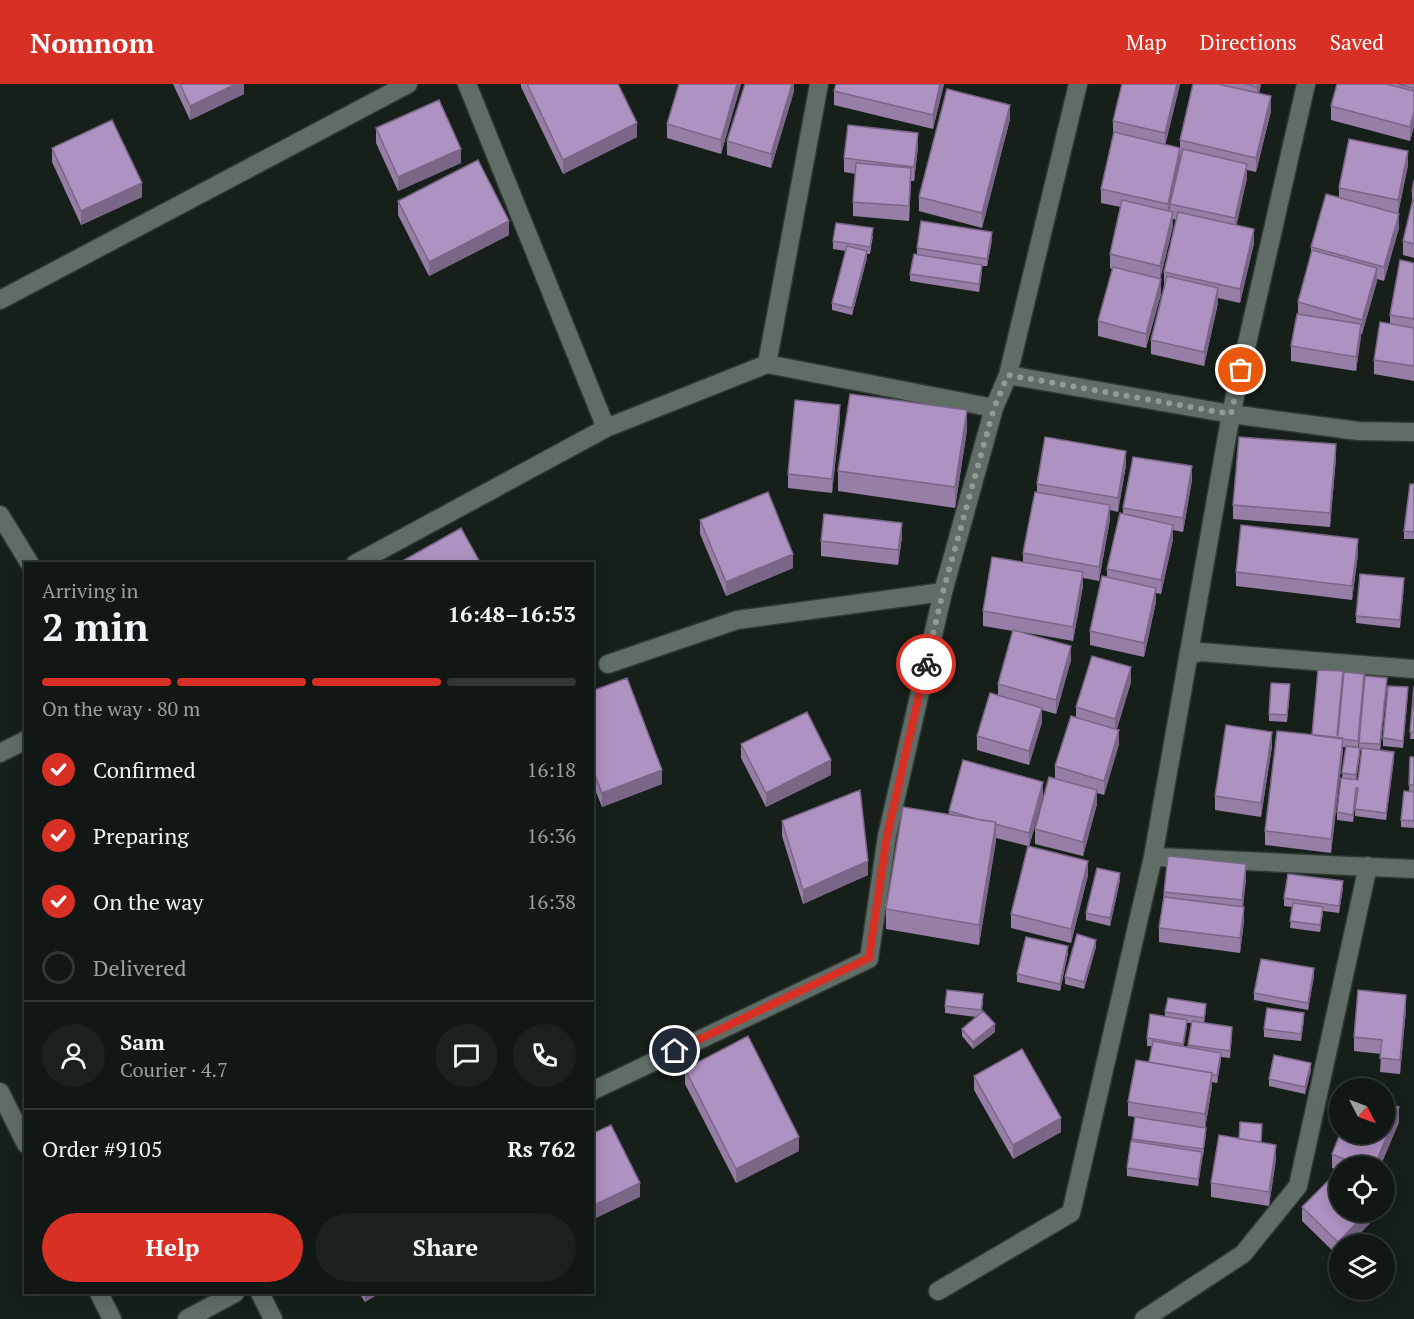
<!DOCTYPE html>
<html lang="en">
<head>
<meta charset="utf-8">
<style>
  :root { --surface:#101714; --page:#19201d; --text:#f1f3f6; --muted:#9c9fa0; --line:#303634; --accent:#d93025 }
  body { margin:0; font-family:"PT Serif",serif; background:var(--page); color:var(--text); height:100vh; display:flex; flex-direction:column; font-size:22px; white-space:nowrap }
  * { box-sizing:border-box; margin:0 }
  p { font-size:20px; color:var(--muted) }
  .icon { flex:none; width:33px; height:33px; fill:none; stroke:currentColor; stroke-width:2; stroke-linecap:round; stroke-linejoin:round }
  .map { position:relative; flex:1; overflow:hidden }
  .side { position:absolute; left:24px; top:478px; width:570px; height:732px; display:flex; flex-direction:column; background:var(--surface); border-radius:0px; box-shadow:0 3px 15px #0003,0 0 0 2px var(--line) }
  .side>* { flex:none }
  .needle { width:39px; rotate:132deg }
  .tools { position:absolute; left:1329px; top:994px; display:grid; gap:12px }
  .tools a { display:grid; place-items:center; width:66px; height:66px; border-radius:50%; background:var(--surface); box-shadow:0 3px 15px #0003,0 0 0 2px var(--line); font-size:30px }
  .pin { position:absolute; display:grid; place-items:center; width:51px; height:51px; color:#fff; margin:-26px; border:3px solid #fff; border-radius:50%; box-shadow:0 2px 6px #0007 }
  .courier { position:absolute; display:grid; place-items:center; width:60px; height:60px; margin:-30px; border:4px solid #d93025; border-radius:50%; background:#fff; color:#222; box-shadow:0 2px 8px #0007 }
  .head em { font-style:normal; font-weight:700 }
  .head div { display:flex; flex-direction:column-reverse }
  .head { display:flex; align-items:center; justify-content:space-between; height:102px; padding:0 18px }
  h1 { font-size:39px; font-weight:700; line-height:45px }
  .bar { display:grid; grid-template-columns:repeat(4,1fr); gap:9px 6px; align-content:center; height:72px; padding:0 18px }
  .bar i { height:8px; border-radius:4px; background:var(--line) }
  .bar .selected { background:var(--accent) }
  .bar p { grid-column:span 4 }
  .line { display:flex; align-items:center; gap:15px; padding:0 18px; border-top:2px solid var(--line) }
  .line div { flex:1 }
  .round { display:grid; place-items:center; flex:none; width:63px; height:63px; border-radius:32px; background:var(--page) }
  ol { padding:0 18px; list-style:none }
  li { display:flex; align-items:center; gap:18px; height:66px }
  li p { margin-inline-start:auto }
  li .icon { padding:6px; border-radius:50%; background:var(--accent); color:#fff; stroke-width:4 }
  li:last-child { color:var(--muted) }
  li i { width:33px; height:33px; border:3px solid var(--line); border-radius:50% }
  .primary-button { display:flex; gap:12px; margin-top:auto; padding:12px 18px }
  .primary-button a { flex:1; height:69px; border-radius:36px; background:var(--accent); color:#fff; font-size:24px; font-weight:700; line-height:69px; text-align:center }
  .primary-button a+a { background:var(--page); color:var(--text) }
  header { display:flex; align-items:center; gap:36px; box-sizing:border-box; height:84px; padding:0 30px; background:var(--accent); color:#fff }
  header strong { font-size:28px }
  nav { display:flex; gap:33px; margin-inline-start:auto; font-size:21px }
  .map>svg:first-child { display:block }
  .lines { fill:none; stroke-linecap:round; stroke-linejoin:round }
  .minor-casing { stroke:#313834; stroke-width:21 }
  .minor { stroke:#606c66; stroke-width:18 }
  .wall { fill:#967ea6; fill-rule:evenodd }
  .shaded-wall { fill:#7a6687 }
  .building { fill:#ae92c1; stroke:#7a6687; stroke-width:1.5 }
  .done { stroke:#939a96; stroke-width:6; stroke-dasharray:0 10.8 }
  .route { stroke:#d93025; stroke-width:8 }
</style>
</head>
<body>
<header>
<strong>Nomnom</strong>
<nav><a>Map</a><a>Directions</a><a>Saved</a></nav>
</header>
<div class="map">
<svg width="1414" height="1235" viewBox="0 0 1414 1235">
  <rect width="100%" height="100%" fill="#161f1a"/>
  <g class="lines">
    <defs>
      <path id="minor" d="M467,0L606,344
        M1078,0L1008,291L1231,330L1358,347L1414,348
        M0,216L408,0
        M767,280L819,0
        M0,431L30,480
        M355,480L606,344L767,280L994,324L1008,291
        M1189,571L1201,568L1414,585
        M608,580L737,536L943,508
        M0,669L26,656
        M1158,773L1414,785
        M592,1007L869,875L887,752L943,508L994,324
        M0,1008L26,1060
        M938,1207L1071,1129L1153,773L1231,330L1306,0
        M99,1209L112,1235
        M260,1209L273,1235
        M187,1235L235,1209
        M1144,1235L1243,1170L1298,1102L1368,782"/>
    </defs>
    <!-- minor casing -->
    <use href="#minor" class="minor-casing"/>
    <!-- minor -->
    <use href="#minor" class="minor"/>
  </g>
  <!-- wall -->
  <path class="wall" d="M173,0H244V10L190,36Z
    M521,0H618L637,53L563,90L521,3Z
    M679,0H741L721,70L667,54V40Z
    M794,0V7L771,84L727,71V57Z
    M836,0H944L933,45L834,21V7Z
    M1180,0L1165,60L1180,64V56L1193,0H1261L1259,10L1271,27L1256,88L1247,86V94L1236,141L1254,159L1240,219L1218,214V219L1204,282L1151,270V256L1164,202V188L1177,136L1173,135V142L1160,195L1161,210L1146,264L1098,252V237L1112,185L1110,184V170L1121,123L1101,119V105L1113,51V37Z
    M1337,0H1414V42L1410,57L1331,36V22Z
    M1010,35L982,144L919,127V113Z
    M376,44L461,79L398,107L376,59Z
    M918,63L914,97H911L909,137L853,132V118L856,90L844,88V74Z
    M52,64L142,113L81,141L52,78Z
    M1408,81L1398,130L1399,144L1384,197L1377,195L1362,250H1361L1356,287L1291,277V262L1298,230V218L1311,170V163L1339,114V104Z
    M1414,96V174L1403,171V157L1412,120V107Z
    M398,117L509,151L429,192L398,131Z
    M873,152L870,170H867V174L852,231L832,226V219L846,167L833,165V157Z
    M992,156L987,182H982V188L979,208L910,197V190L917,170V164Z
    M1414,179V297L1374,290V276L1390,240V231Z
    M840,335L832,409L788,404V390Z
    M967,346L955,424L838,407V387Z
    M1336,374L1330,443L1233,435V421Z
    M1126,381L1118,428L1110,426V435L1099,497L1083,494V502L1073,557L1016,547L1071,576L1056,630L1042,626V638L1029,681L977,666V652L998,611V600L1013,547L983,542V527L1023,478V469L1037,409V400Z
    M1192,396L1183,448L1173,446V455L1161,510L1156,509V518L1144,573L1090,561V547L1107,493V485L1123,430V424Z
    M1414,400V455H1404V447Z
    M700,436L793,484L726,512L700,450Z
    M902,453L898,481L821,472V457Z
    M1358,470L1352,516L1236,502V488Z
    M1404,502L1400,544L1356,539V532Z
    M1343,594L1337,651L1364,597L1358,664H1359V659L1387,602L1380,666L1394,675L1386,736L1355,732L1356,711L1353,738L1337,736V728L1342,694L1346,663H1343L1331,769L1265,761V747L1312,651ZM1360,666L1362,667L1358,696H1356Z
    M1131,598L1117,645L1119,660L1104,711L1097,709V720L1083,772L1035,760V745L1055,695V682L1076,634V623Z
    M1414,602V655H1410Z
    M592,607L662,700L602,723L592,698Z
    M1290,607L1287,638L1269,637V630Z
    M1408,610L1403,664L1383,662V654Z
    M741,660L831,691L766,723L741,674Z
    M1272,662L1261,733L1215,726V712Z
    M1410,673H1414V744L1401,743V736L1409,708Z
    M1043,712L1029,763L1088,791L1071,859L1011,844V830L1028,762L996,754L979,861L886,845V825L949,731V727Z
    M782,737L868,791L803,820L782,752Z
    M1246,795L1243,823L1244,837L1240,869L1159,858V844L1164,808Z
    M1120,796L1110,842L1086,836V829Z
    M1343,804L1339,829L1323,827L1320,848L1290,844L1292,823L1284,822V814Z
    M1096,863L1084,905L1065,900V893Z
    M1068,869L1060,907L1017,898V890Z
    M1314,892L1308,926L1254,916V909Z
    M983,917L982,927L995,948L973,965L962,952V945L976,933L945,929V922Z
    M1406,925L1400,990L1380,988L1381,970L1354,967V953Z
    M1206,927L1204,939L1232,950L1230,974L1221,973L1217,999L1212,998V1003L1205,1044L1206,1051L1198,1102L1127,1092V1084L1132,1055L1155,1036L1128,1032V1018L1149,978L1152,962H1147V954L1165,932V928ZM1187,939H1192L1188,963H1183Z
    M1304,936L1301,957L1264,953V945Z
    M685,985L799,1067L736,1099L685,1000Z
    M1311,986L1305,1010L1269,1002V995Z
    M974,992L1061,1048L1013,1075L974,1006Z
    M1399,1038L1380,1083H1340V1087L1332,1084V1070Z
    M1262,1058L1276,1075L1269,1122L1211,1113V1099Z
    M1302,1123L1370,1128V1139L1349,1161H1340V1171L1338,1172L1302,1137Z
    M359,1209H380L365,1218Z"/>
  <!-- shaded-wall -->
  <path class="shaded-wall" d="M236,0H244V10L190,36V22Z
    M737,0H741L721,70V56Z
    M792,0H794V7L771,84V70Z
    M940,0H944L933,45V31Z
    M1177,0H1180L1165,63V49Z
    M1258,0H1261L1257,17V3Z
    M1271,12V27L1256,88V74Z
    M1010,21V35L982,144V129Z
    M1414,28V42L1410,57V43Z
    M637,39V53L563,90V76Z
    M918,49V63L914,97V83Z
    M1180,64V78L1168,134V120Z
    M461,65V79L398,107V93Z
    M1408,67V81L1398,130V116Z
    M1247,80V94L1235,149V134Z
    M911,84V98L909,137V122Z
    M142,99V113L81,141V127Z
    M1173,128V142L1160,196V182Z
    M1399,130V144L1384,197V183Z
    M509,137V151L429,192V178Z
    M1254,145V159L1240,219V205Z
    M992,148V156L987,182V175Z
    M867,167V174L852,231V224Z
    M982,181V188L979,208V200Z
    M1377,184V198L1362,250V236Z
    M1161,195V210L1146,264V250Z
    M1218,204V219L1204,282V268Z
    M1361,240V254L1356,287V273Z
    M840,321V335L832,409V395Z
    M967,326V346L955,424V403Z
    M1336,360V374L1330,443V429Z
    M1126,367V381L1118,428V414Z
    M1192,382V396L1183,448V434Z
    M1110,421V435L1099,497V483Z
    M902,439V453L898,481V466Z
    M1173,441V455L1161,510V496Z
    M1358,455V470L1352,516V502Z
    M793,470V484L726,512V498Z
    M1083,488V502L1073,557V543Z
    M1156,504V518L1144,573V559Z
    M1071,562V576L1056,630V616Z
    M1131,583V598L1115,649V635Z
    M1343,587V594L1337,658V651Z
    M1364,590V597L1358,664V657Z
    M1387,594V602L1380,668V660Z
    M1042,624V638L1029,681V667Z
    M1119,646V660L1104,711V697Z
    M1272,648V662L1261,733V719Z
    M1343,654V668L1331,769V755Z
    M1360,664V671L1356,698V691Z
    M1394,668V675L1386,736V729Z
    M831,676V691L766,723V709Z
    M662,686V700L602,723V709Z
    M1043,698V712L1029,763V749Z
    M1356,704V711L1353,738V731Z
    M1097,706V720L1083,772V758Z
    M996,738V758L979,861V841Z
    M868,777V791L803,820V806Z
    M1088,777V791L1071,859V845Z
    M1246,780V795L1242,830V816Z
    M1120,789V796L1110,842V834Z
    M1343,797V804L1339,829V822Z
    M1244,823V837L1240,869V854Z
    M1323,823V830L1320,848V841Z
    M1096,856V863L1084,905V898Z
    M1068,862V869L1060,907V900Z
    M1314,884V892L1308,926V919Z
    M1406,911V925L1400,990V976Z
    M1304,929V936L1301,957V950Z
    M1187,936V943L1183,967V960Z
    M995,940V948L973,965V958Z
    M1221,969V977L1217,999V991Z
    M1311,979V986L1305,1010V1003Z
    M1212,989V1003L1205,1045V1030Z
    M1399,1023V1038L1380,1083H1374Z
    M1061,1034V1048L1013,1075V1061Z
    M1206,1044V1051L1203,1073V1065Z
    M799,1053V1067L736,1099V1085Z
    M1276,1061V1075L1269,1122V1108Z
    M1202,1068V1075L1198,1102V1095Z
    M640,1099V1113L592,1136V1122Z
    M1367,1128H1370V1139L1349,1161H1340V1171L1338,1172V1158Z
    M369,1209H380L365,1218V1211Z"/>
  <!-- building -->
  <path class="building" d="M180,0H236L190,22Z
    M527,0H618L637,39L563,76Z
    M679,0H737L721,56L667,40Z
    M745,0H792L771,70L727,57Z
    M836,0H940L933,31L834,7Z
    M1122,0H1177L1165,49L1113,37Z
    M1193,0H1218L1271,12L1256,74L1180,56Z
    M1245,0H1258L1257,3Z
    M1337,0H1386L1414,7V28L1410,43L1331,22Z
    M1398,0H1414V4Z
    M947,5L1010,21L982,129L919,113Z
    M439,16L461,65L398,93L376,44Z
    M112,36L142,99L81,127L52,64Z
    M848,41L918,49L914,83L844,74Z
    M1114,48L1180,64L1168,120L1101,105Z
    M1349,55L1408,67L1398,116L1339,104Z
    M1183,65L1247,80L1235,134L1170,120Z
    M478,76L509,137L429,178L398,117Z
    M856,79L911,84L909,122L853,118Z
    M1414,96V107H1412Z
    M1326,110L1399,130L1384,183L1311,163Z
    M1413,115H1414V160L1403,157Z
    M1122,116L1173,128L1160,182L1110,170Z
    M1178,128L1254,145L1240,205L1164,188Z
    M921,137L992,148L987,175L917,164Z
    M836,139L873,144L870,163L833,157Z
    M847,162L867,167L852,224L832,219Z
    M1312,166L1377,184L1362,236L1298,218Z
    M914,170L982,181L979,200L910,190Z
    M1400,176L1414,179V235L1390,231Z
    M1113,183L1161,195L1146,250L1098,237Z
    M1167,192L1218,204L1204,268L1151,256Z
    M1297,230L1361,240L1356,273L1291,262Z
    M1380,238L1414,244V282L1374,276Z
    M850,310L967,326L955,403L838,387Z
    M795,316L840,321L832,395L788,390Z
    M1045,353L1126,367L1118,414L1037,400Z
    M1239,353L1336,360L1330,429L1233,421Z
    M1133,373L1192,382L1183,434L1123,424Z
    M1410,400H1414V448L1404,447Z
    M768,408L793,470L726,498L700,436Z
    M1035,408L1110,421L1099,483L1023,469Z
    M1120,429L1173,441L1161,496L1107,485Z
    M824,430L902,439L898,466L821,457Z
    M1241,441L1358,455L1352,502L1236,488Z
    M461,444L481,480H397Z
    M992,473L1083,488L1073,543L983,527Z
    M1360,490L1404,494L1400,536L1356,532Z
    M1102,492L1156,504L1144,559L1090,547Z
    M1013,546L1071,562L1056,616L998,600Z
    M1092,572L1131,583L1115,635L1076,623Z
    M1318,586L1343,587L1337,651H1338L1344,588L1364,590L1358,657L1312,651Z
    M1365,592L1387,594L1380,660L1359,659Z
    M627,594L662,686L602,709L592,684V607Z
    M1271,599L1290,600L1287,631L1269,630Z
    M1388,602L1408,603L1403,657L1383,654Z
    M1414,602V648H1410Z
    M990,609L1042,624L1029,667L977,652Z
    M807,628L831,676L766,709L741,660Z
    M1071,632L1119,646L1104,697L1055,682Z
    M1226,641L1272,648L1261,719L1215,712Z
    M1277,647L1343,654L1331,755L1265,747Z
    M1346,662L1360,664L1356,691L1342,689Z
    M1362,664L1394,668L1386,729L1355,725L1358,704H1356L1353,731L1337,728L1341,694L1358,696Z
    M1410,673H1414V701H1409Z
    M963,676L1043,698L1029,749L995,740L996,738L980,736L949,727Z
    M1049,693L1097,706L1083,758L1035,745Z
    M860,706L868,777L803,806L782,737Z
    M1404,707L1414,708V737L1401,736Z
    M903,723L996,738L979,841L886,825Z
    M1028,762L1088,777L1071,845L1011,830Z
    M1168,772L1246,780L1242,816L1164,808Z
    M1097,784L1120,789L1110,834L1086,829Z
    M1288,790L1343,797L1339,822L1284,814Z
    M1164,813L1244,823L1240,854L1159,844Z
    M1293,819L1323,823L1320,841L1290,837Z
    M1077,850L1096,856L1084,898L1065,893Z
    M1026,853L1068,862L1060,900L1017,890Z
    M1261,875L1314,884L1308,919L1254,909Z
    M947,906L983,910L981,926L945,922Z
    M1358,906L1406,911L1400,976L1380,974L1382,956L1354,953Z
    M1168,914L1206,920L1204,934L1165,928Z
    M1267,924L1304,929L1301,950L1264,945Z
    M983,927L995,940L973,958L962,945Z
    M1150,930L1187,936L1183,960L1147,954Z
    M1192,937L1232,943L1230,967L1188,961Z
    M748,952L799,1053L736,1085L685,985Z
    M1153,957L1221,969L1217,991H1212V989L1149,978Z
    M1022,965L1061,1034L1013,1061L974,992Z
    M1274,971L1311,979L1305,1003L1269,995Z
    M1136,976L1212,989L1205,1030L1128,1018Z
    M1384,1018L1399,1023L1374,1083H1364L1332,1070L1340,1050H1384Z
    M1135,1033L1206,1044L1203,1065L1132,1055Z
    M1240,1038L1262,1040L1261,1058L1239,1055Z
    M611,1041L640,1099L592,1122V1050Z
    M1219,1051L1276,1061L1269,1108L1211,1099Z
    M1131,1057L1202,1068L1198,1095L1127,1084Z
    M1335,1090L1340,1094V1128H1367L1338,1158L1302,1123Z"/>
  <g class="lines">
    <!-- done -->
    <path class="done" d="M926,580L943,508L994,324L1008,291L1231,330L1241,286"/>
    <!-- route -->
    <path class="route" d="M675,967L869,874L887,752L926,580"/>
  </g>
</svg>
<div class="tools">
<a><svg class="needle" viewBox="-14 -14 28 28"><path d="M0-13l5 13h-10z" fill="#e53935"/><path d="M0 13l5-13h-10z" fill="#9c9fa0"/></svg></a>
<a><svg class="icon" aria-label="locate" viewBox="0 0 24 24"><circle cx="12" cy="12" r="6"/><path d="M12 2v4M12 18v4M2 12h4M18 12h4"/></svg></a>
<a><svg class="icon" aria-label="layers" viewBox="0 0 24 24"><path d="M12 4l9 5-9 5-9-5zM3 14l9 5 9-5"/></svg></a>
</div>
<div class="pin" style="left:1241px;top:286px;background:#ea580c"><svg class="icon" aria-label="bag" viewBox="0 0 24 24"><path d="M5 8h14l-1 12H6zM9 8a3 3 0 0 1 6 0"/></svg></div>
<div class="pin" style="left:675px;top:967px;background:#1f2937"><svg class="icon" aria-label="home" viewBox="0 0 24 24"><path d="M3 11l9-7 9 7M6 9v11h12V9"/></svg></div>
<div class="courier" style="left:926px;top:580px"><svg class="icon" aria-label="bike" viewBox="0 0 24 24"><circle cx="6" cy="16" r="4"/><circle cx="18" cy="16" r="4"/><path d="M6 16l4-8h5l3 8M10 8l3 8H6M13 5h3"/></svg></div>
<section class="side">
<div class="head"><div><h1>2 min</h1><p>Arriving in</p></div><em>16:48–16:53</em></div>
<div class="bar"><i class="selected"></i><i class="selected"></i><i class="selected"></i><i></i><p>On the way · 80 m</p></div>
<ol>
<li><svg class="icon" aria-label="check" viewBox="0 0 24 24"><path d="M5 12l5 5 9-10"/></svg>Confirmed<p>16:18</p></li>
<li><svg class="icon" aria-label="check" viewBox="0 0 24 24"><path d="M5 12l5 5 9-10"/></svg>Preparing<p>16:36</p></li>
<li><svg class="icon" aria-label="check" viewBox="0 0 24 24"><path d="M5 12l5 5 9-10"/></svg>On the way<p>16:38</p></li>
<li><i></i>Delivered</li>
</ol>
<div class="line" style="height:108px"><a class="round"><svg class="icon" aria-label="person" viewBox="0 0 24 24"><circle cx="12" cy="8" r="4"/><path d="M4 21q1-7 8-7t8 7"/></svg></a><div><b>Sam</b><p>Courier · 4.7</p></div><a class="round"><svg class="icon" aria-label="chat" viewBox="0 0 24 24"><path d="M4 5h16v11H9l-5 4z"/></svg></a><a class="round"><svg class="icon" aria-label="phone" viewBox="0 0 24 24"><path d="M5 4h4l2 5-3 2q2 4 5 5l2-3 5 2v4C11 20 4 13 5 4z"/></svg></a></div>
<div class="line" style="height:78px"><div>Order #9105</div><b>Rs 762</b></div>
<div class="primary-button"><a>Help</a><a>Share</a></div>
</section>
</div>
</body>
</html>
